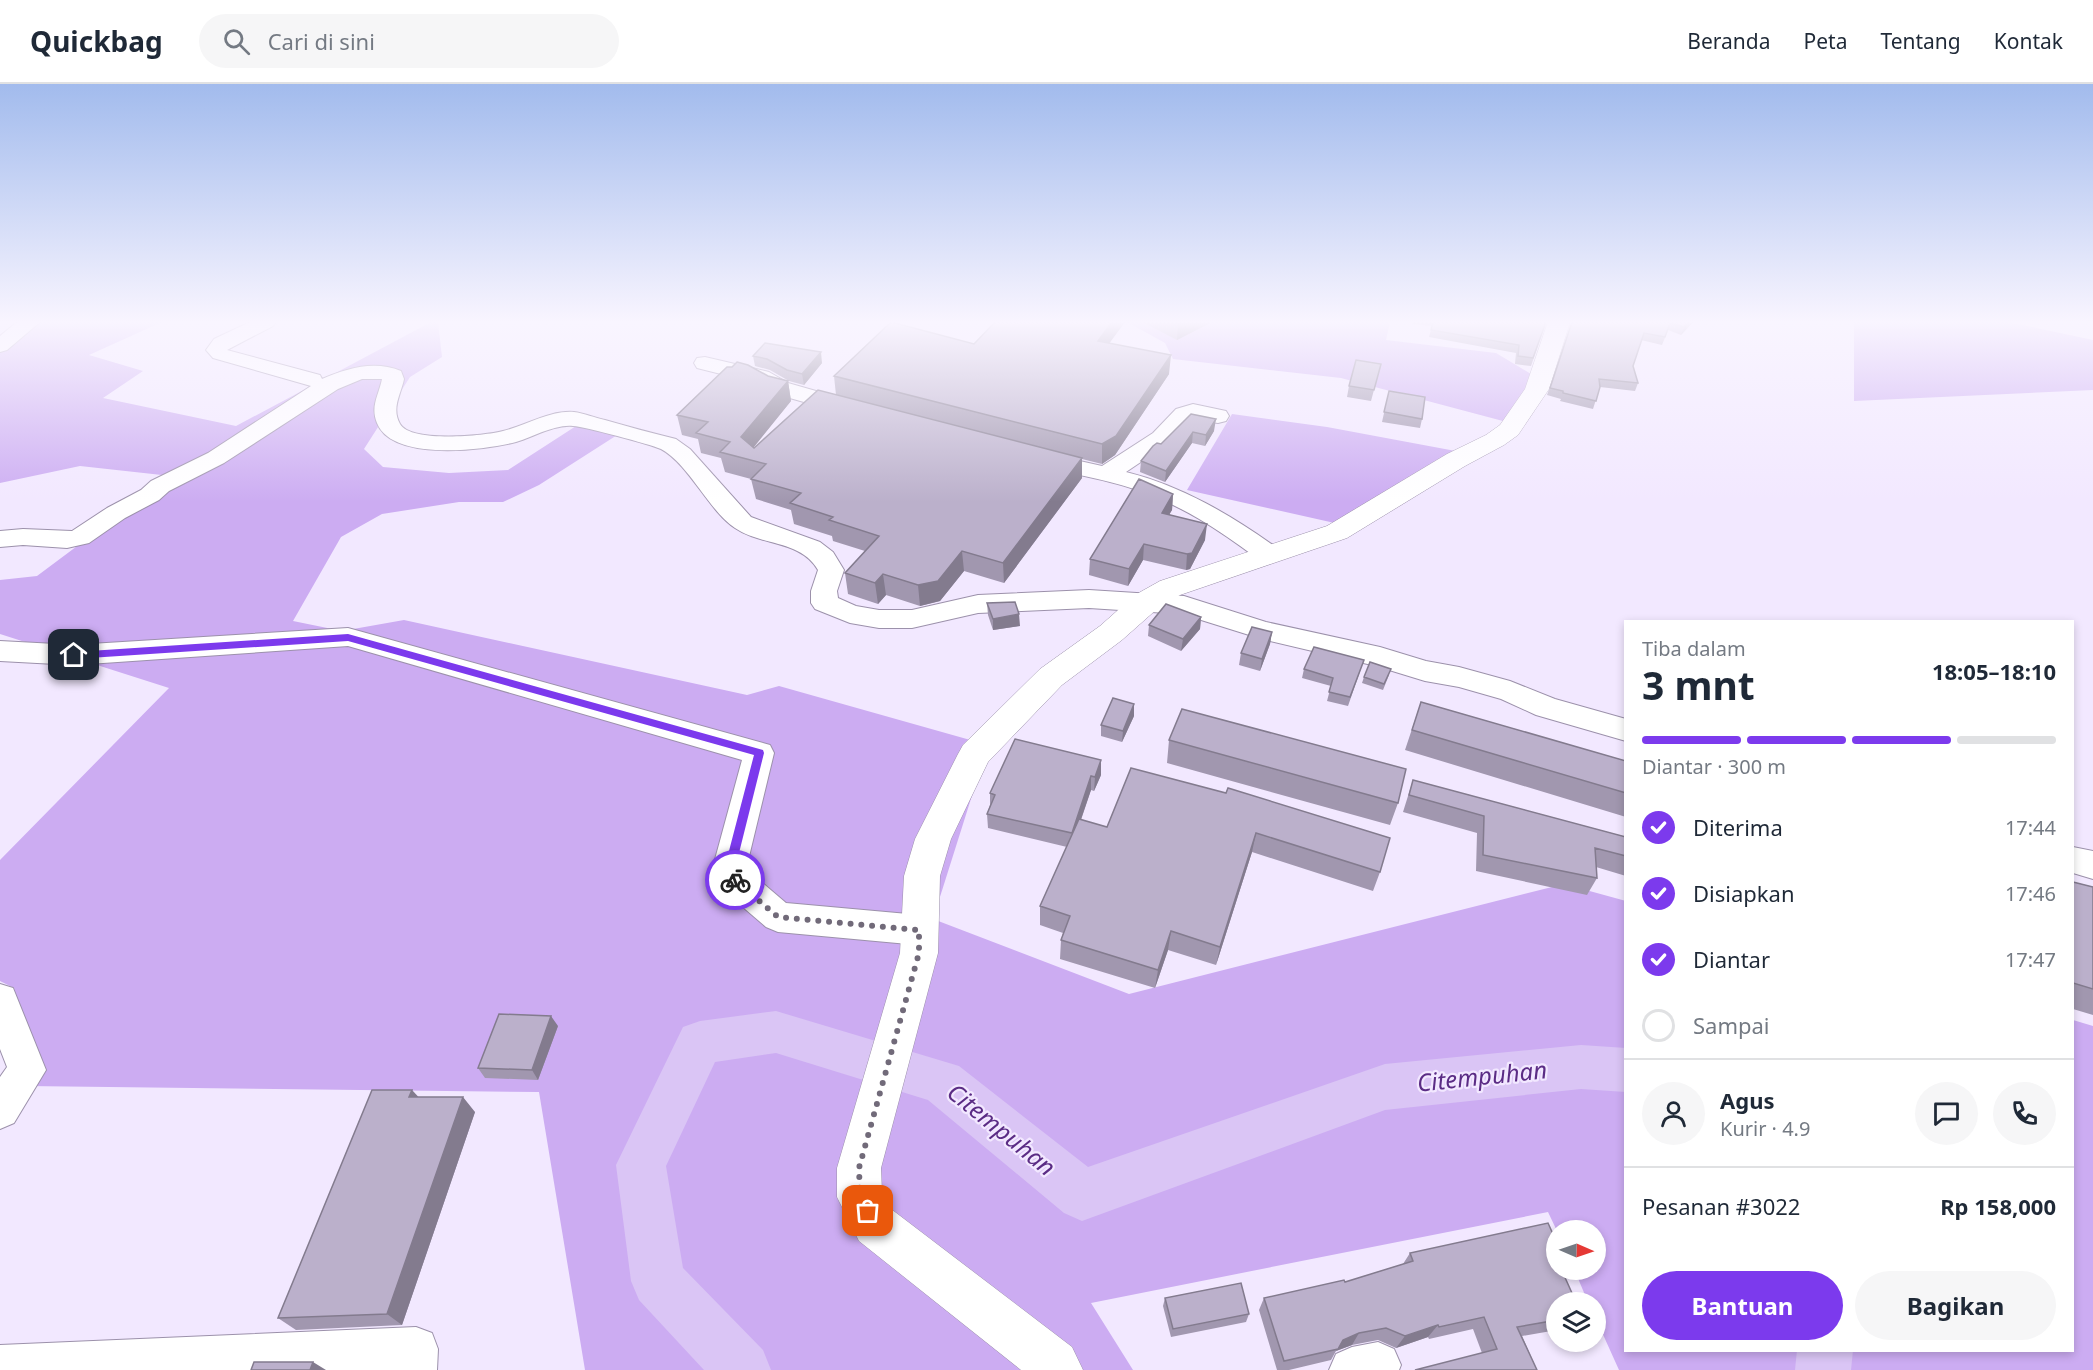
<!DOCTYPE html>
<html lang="id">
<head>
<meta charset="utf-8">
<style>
  :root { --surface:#fff; --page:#f6f6f7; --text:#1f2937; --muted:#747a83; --line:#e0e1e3; --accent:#7c3aed }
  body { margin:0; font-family:"Noto Sans",sans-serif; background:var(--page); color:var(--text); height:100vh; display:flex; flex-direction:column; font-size:22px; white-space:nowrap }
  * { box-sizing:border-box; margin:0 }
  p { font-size:20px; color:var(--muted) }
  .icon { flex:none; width:33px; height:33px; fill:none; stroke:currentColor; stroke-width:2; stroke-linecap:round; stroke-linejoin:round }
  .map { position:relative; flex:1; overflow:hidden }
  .panel { position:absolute; left:1624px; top:536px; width:450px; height:732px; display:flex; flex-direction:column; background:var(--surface); border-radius:0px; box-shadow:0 3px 9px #0003 }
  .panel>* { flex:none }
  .needle { width:39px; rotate:92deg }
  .tools { position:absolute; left:1546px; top:1136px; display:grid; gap:12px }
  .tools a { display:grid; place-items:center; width:60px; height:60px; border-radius:50%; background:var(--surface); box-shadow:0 3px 9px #0003; font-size:30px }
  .pin { position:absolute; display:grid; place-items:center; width:51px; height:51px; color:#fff; margin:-26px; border-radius:12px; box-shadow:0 3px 9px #0006 }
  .courier { position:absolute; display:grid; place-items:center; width:60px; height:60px; margin:-30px; border:4px solid #7c3aed; border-radius:50%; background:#fff; color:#222; box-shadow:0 2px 8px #0007 }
  .head em { font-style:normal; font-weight:700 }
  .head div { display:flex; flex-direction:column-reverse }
  .head { display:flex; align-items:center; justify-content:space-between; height:102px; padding:0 18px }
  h1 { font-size:39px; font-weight:700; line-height:45px }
  .bar { display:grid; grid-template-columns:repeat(4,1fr); gap:9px 6px; align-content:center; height:72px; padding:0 18px }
  .bar i { height:8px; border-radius:4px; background:var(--line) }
  .bar .on { background:var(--accent) }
  .bar p { grid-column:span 4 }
  .line { display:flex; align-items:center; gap:15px; padding:0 18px; border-top:2px solid var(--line) }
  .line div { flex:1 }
  .round { display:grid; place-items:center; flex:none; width:63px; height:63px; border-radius:32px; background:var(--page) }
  ol { padding:0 18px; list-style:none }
  li { display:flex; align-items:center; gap:18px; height:66px }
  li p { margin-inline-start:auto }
  li .icon { padding:6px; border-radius:50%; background:var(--accent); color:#fff; stroke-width:4 }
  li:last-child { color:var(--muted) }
  li i { width:33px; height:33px; border:3px solid var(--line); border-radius:50% }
  .button { display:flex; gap:12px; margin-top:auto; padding:12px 18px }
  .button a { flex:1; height:69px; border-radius:36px; background:var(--accent); color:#fff; font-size:24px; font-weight:700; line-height:69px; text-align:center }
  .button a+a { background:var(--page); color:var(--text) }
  header { display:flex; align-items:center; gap:36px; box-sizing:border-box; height:84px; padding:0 30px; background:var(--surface); border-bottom:2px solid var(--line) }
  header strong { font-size:28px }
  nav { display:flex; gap:33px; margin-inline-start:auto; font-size:21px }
  .search { width:420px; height:54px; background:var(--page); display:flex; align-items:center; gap:15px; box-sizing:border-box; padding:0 21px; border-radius:33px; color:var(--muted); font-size:22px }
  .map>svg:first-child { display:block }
  .green { fill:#ccacf2 }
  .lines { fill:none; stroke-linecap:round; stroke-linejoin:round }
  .river { fill:#dac5f5; fill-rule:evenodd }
  .minor-casing { stroke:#9c91ab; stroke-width:2 }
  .major-casing { stroke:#9c91ab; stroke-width:1 }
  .minor { fill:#fff; fill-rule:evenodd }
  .major { fill:#fff; fill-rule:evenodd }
  .wall { fill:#a197af }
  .shaded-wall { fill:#837b8e }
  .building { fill:#bbb0cb; stroke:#837b8e; stroke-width:1.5 }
  .route { fill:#7c3aed }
  .done { stroke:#716a79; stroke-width:6; stroke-dasharray:0 10.8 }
  .labels { text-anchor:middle; stroke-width:4.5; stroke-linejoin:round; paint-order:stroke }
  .near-water-label { font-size:24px; font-style:italic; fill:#5b2c85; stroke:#f2e8ff }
</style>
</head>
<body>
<header>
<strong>Quickbag</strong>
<div class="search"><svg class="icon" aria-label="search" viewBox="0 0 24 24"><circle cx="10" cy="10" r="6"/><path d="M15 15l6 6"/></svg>Cari di sini</div>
<nav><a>Beranda</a><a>Peta</a><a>Tentang</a><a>Kontak</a></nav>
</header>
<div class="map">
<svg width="2093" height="1286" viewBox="0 0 2093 1286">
  <rect width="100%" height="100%" fill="#f2e8ff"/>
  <!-- green -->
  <path class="green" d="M27,238H162L89,271L143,287L103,314L236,342L431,238H438L442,273L410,293L364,365L383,383L449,389L508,386L590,333L625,346L539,401L503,418H459L382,430L341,453L293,537L342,547L404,536L747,611L779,602L988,661L933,835L1129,910L1564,800L1626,817V1266H2073V936L2093,942V1286H1619L1596,1235V1218H1588L1574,1185H1596V1146L1557,1147L1548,1128L1091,1219L1133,1286H585L539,1008L25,1002L14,904L0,897V776L169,604L0,550V496L37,492L171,392L80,382L0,399V259Z
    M1127,238H1390L1386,256L1496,269L1541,296L1518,341L1341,294L1173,275L1165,259Z
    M1854,238H2008L2093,256V306L1854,317Z
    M1232,330L1327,343L1477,371L1348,442L1187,406Z"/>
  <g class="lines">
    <!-- river -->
    <path class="river" d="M776,927L959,982L1088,1083L1385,980L1581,961L1626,964V1008L1581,1005L1385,1026L1082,1137L1064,1129L928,1016L776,969L715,978L666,1082L683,1184L763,1266L771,1286H704L639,1216L631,1197L616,1081L683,943L700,937Z
      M1797,1266H1853L1851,1286H1795Z"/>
    <defs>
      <path id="minor" d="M17,238H40L7,266L0,268V252Z
        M250,238H276L273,242L227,266L320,291L322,295C348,284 374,276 401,287L404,295C401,310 391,324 400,340C411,359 484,352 503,347C525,342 550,326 574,328C584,329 595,334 605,336C629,343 652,349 676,355L690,365L751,433L820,458L833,468L844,486L837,507L838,514L856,522L879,526H912L978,511L1089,506L1184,512L1266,538L1380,563L1426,577L1459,583L1510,597L1555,615L1626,635V657L1536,631L1501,615L1459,603L1425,597L1376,582L1262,555L1182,530L1089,524L978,529L912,544H879L850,539L815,525L811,519V507L818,486C801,456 761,462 735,444C709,427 689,380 661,365C649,360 586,343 573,342C555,340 533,353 516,358C485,366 392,378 377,339C370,322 379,311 382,295H362L338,305L224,379L169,407L159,416L125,434L89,459L67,464L23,461L0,463V447L23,445L72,447L107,424L141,406L151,397L208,369L311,302L213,274L206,266L214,255Z
        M705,273L769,288L788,299L858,319L861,324L858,329L850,331L772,309L753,298L697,284L694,279L697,274Z
        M1193,320L1226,327L1229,332L1226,337L1218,339L1192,335L1169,359L1126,388C1182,402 1231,431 1277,464L1281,470L1277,476L1268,478L1259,476C1221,447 1180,420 1134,405C1102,394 1069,390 1036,381L1032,376L1036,371L1044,369L1102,382L1153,349L1176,325Z
        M348,544L770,661L774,669L746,785L786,819L919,831L931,836L936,846L931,856L919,861L778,848L766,843L716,800L711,790L742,676L348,562L74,581L0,577V557L74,561Z
        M2073,763L2093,767V795L2073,789Z
        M0,900L13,904L46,986L14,1039L0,1045V993L7,983L0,965Z
        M416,1243L432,1249L438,1265L437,1286H0V1261Z
        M1378,1258L1394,1265L1401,1281L1399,1286H1329L1336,1270L1352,1263Z"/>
      <path id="major" d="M1548,238H1570L1549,305L1518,351L1504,361L1465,382L1347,454L1180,511L1157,525L1122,556L1062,601L988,678L951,755L940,792L938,869L881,1084L882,1109L891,1125L1072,1263L1083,1286H1021L859,1157L837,1113V1084L900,869L904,792L915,755L958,670L963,661L1040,585L1100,542L1135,511L1160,497L1327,442L1447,370L1486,351L1500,341L1525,305Z"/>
    </defs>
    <!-- minor casing -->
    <use href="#minor" class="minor-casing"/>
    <!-- major casing -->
    <use href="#major" class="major-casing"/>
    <!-- minor -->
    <use href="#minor" class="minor"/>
    <!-- major -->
    <use href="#major" class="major"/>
  </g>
  <!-- wall -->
  <path class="wall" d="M995,238H1125L1109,259L1169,290L1115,371L1102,380L1082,375V394L1004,499L964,487L940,517L920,522L886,511L878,520L848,510L845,489L865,467L833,457L832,452L794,440L791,426L756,415L751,395L725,388L721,374L701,369L698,355L682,351L677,331L768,292L788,297L791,317L753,363L754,364L836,311L834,292L974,260Z
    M1142,238H1212L1177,256Z
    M1411,238H1546L1531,282L1515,280L1516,269L1429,253L1432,242L1412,240Z
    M1572,238H1693L1681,251L1668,246L1662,261L1641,256L1633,282L1638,299L1635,307L1600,303L1593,325L1560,317L1561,315L1547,311L1572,239Z
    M753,272L822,279L804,301L789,297L770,286L755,282Z
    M1381,280L1371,317L1347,313L1349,302Z
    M1389,307L1422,335L1420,344L1382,338Z
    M1191,330L1214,347L1205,362L1192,359L1165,398L1140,388L1141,377L1161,360Z
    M1173,410L1172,426L1169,430L1205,456L1190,485L1186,486L1143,476L1128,502L1089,491L1090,475Z
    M987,519L1020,542L993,546L988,531Z
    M1201,533L1200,545L1181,567L1148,552L1149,541Z
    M1272,548L1270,560L1260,587L1239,581L1241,569Z
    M1364,576L1348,622L1327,617L1331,602L1302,594L1304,585Z
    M1389,591L1383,606L1362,599L1364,593Z
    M1421,618L1626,677V733L1405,666Z
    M1134,632L1122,658L1101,652V641Z
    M1169,656L1398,719L1390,741L1167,679Z
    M1131,684L1380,788L1373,807L1252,768L1216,881L1168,866L1155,904L1060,875L1061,856L1063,849L1040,841V822L1067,763L988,744L987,730L990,721V709L1101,691L1094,707L1091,706L1081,736L1107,743Z
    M1413,696L1626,753V792L1596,783L1597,794L1587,811L1476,787L1477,749L1403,728Z
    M2073,798L2093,803V931L2073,925Z
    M558,942L538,996L485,994L478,984Z
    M418,1013L475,1028L402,1241L296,1246L278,1234Z
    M1410,1169L1571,1187L1565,1193L1557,1218V1246L1522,1252L1537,1286L1482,1269L1473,1245L1429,1255L1428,1253L1396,1264L1378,1256L1352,1261L1336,1267L1331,1276L1289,1286H1277L1259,1226L1264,1214L1345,1198L1403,1180Z
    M1165,1214L1249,1230L1246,1238L1171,1253L1163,1222Z"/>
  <!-- shaded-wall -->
  <path class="shaded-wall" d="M1112,238H1125L1097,276L1098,257Z
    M1178,238H1212L1177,256Z
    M1689,238H1693L1681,251L1684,243Z
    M821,268L822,279L804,301L802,290Z
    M1171,271L1169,290L1115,371L1102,380V360Z
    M788,297L791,317L746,373L741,353Z
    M1216,335L1214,347L1205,362L1206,351Z
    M1193,348L1192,359L1165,398L1166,387Z
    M1082,374V394L1004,499L1003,479Z
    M1173,410L1172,426L1161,445L1162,429Z
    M1207,440L1205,456L1190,485L1186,486L1187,470Z
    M1144,460L1143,476L1128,502L1129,485Z
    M962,467L964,487L940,517L920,522L918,501Z
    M883,490L886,511L878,520L875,499Z
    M1019,530L1020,542L993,546V535Z
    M1201,533L1200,545L1181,567L1183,555Z
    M1272,548L1270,560L1260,587L1262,575Z
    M1134,620V632L1122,658L1123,647Z
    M1101,676V691L1094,707L1095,693Z
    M1091,692V706L1071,764L1072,749Z
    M1256,749L1252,768L1216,881L1220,863Z
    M1171,847L1168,866L1155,904L1158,886Z
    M551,932L558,942L538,996L532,986Z
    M412,1006L425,1020L409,1013Z
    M463,1013L475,1028L402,1241L387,1230Z
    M1438,1241L1428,1253L1396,1264L1405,1252Z
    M1359,1249L1352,1261L1336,1267L1343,1256Z
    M313,1278L326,1286H310Z"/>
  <!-- building -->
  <path class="building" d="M891,238L974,260L995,238H1112L1098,257L1171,271L1116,352L1102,360L834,292Z
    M1433,238H1546L1533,274L1518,272L1519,261L1431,246Z
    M1572,238H1689L1684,243L1670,239L1665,253L1644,249L1633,282L1638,299L1599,295L1600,303L1596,317L1563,309V307L1550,304Z
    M765,259L821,268L802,290L787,286L767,275L753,272Z
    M1356,276L1381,280L1374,306L1349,302Z
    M737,278L748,281L768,292L788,297L741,353L754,364L818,306L1082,374L1003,479L962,467L938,497L918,501L883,490L875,499L845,489L879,452L829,436L833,433L790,419L801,409L751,395L766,380L720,368L730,358L696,349L708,338L677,331L727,283H732Z
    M1389,307L1425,313L1422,335L1384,328Z
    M1191,330L1216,335L1206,351L1193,348L1166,387L1141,377L1153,362L1157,359L1161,360Z
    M1139,395L1173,410L1162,429L1207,440L1192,469L1187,470L1144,460L1129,485L1090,475Z
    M1015,518L1019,530L993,535L987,519Z
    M1166,520L1201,533L1183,555L1149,541Z
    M1252,543L1272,548L1262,575L1241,569Z
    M1314,563L1364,576L1350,613L1329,608L1333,594L1304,585Z
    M1370,578L1391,585L1384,600L1364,593Z
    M1113,614L1134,620L1123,647L1101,641Z
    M1421,618L1626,677V709L1412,646Z
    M1182,625L1406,685L1398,719L1169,656Z
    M1015,655L1101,676L1095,693L1091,692L1072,749L987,730L995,711L990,709Z
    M1131,684L1226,709L1228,704L1390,754L1380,788L1256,749L1220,863L1171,847L1158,886L1061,856L1070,832L1040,822L1079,735L1107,743Z
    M1413,696L1626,753V772L1595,764L1597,794L1483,771L1484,732L1409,711Z
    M2073,798L2093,803V905L2073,899Z
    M499,930L551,932L532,986L478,984Z
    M372,1006H412L409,1013H463L387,1230L278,1234Z
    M1548,1139L1557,1159V1185H1570L1571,1187L1563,1189L1576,1218H1557V1236L1517,1243L1537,1286H1415L1497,1265L1484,1233L1439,1243L1438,1241L1405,1252L1386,1244L1359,1249L1343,1256L1338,1265L1284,1277L1264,1214L1344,1196L1345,1198L1413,1177L1410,1169Z
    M1241,1199L1249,1230L1173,1245L1165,1214Z
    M254,1278H313L310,1286H251Z"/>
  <!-- sky -->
  <linearGradient id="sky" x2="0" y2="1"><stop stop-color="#a2bbed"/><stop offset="0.57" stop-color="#f9f5ff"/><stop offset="1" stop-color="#f9f5ff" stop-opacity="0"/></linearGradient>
  <rect width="2093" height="418" fill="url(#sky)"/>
  <!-- route -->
  <path class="route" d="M348,550L763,666L764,669L734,789L740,796L739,799H731L723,790L754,671L348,557L74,575L69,571L74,568Z"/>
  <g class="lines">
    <!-- done -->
    <path class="done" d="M735,796L778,833L919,846V869L859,1084L860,1113L868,1127"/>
  </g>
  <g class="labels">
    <!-- near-water labels -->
    <g class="near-water-label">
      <text transform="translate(1482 993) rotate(-6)" y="8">Citempuhan</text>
      <text transform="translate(1001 1046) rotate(39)" y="8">Citempuhan</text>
    </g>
  </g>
</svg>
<div class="tools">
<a><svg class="needle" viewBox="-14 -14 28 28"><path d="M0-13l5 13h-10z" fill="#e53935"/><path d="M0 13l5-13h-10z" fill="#747a83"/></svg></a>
<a><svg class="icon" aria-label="layers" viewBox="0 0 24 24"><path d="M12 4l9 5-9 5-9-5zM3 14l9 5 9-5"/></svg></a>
</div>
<div class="pin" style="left:868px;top:1127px;background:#ea580c"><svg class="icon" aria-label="bag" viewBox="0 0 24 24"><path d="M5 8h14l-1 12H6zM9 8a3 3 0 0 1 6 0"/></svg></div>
<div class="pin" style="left:74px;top:571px;background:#1f2937"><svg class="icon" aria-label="home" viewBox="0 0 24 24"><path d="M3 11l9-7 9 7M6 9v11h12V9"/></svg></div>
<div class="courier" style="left:735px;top:796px"><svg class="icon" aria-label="bike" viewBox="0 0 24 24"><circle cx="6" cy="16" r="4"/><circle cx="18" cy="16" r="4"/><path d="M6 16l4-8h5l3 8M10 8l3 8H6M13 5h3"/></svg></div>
<section class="panel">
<div class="head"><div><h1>3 mnt</h1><p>Tiba dalam</p></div><em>18:05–18:10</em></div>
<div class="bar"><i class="on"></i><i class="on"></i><i class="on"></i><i></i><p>Diantar · 300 m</p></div>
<ol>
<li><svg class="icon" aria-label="check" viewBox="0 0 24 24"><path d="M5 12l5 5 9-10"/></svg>Diterima<p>17:44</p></li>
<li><svg class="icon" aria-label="check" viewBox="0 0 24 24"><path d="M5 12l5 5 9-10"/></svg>Disiapkan<p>17:46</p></li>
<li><svg class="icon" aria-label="check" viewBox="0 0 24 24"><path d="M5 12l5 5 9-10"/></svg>Diantar<p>17:47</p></li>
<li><i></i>Sampai</li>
</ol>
<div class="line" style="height:108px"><a class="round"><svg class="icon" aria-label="person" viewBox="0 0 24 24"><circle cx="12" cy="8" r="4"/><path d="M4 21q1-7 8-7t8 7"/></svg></a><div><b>Agus</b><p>Kurir · 4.9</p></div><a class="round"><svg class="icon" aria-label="chat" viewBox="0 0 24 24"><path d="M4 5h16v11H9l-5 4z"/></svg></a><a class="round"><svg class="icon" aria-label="phone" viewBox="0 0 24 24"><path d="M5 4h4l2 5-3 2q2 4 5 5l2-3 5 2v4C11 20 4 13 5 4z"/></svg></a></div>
<div class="line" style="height:78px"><div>Pesanan #3022</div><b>Rp 158,000</b></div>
<div class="button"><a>Bantuan</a><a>Bagikan</a></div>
</section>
</div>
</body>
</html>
